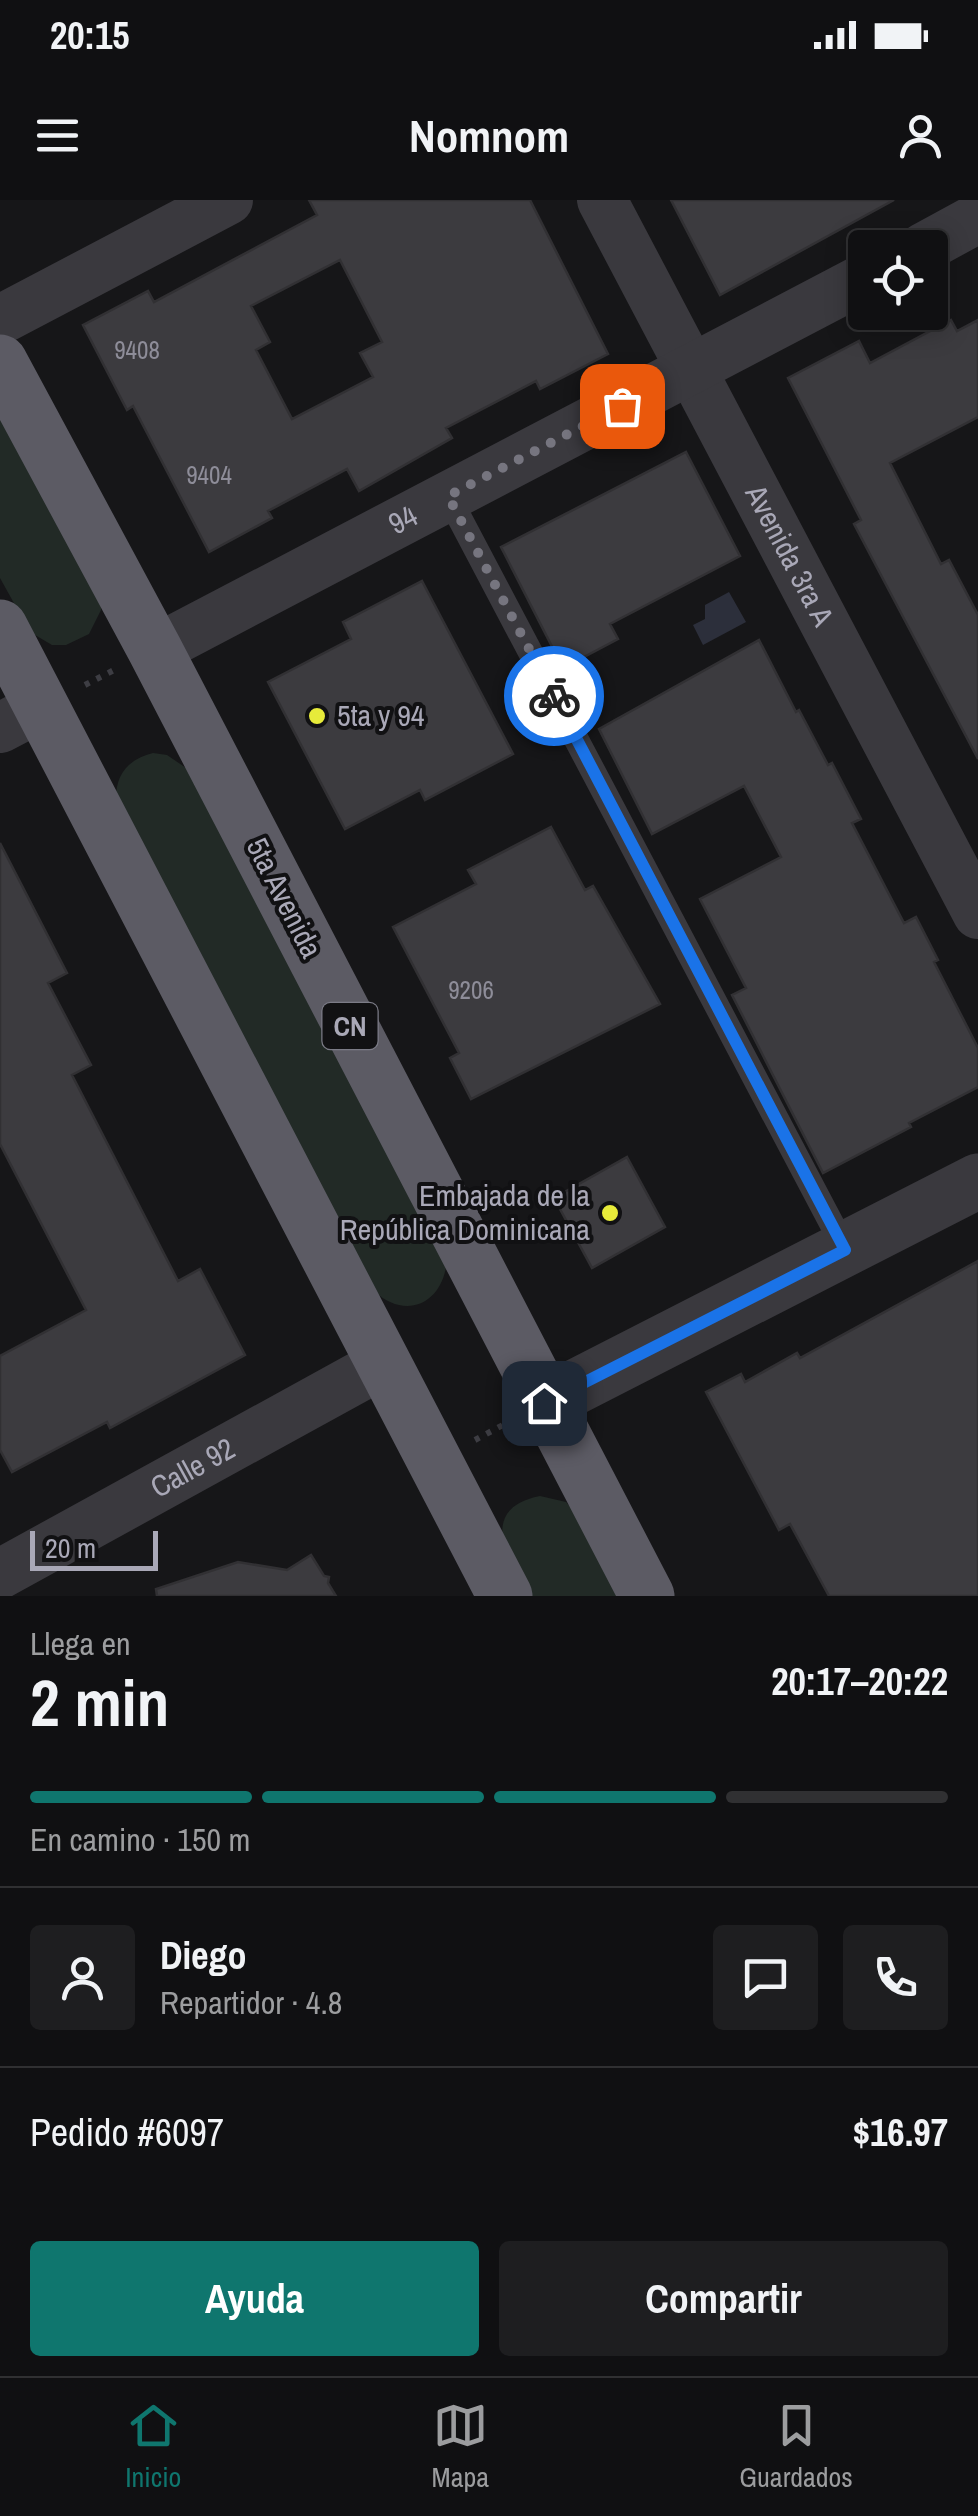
<!DOCTYPE html>
<html lang="es">
<head>
<meta charset="utf-8">
<style>
  :root { --surface:#101012; --page:#1e1e20; --text:#f1f3f6; --muted:#9c9d9f; --line:#303032; --accent:#0f766e }
  body { margin:0; font-family:"Archivo Narrow",sans-serif; background:var(--page); color:var(--text); height:100vh; display:flex; flex-direction:column; font-size:38px; white-space:nowrap }
  * { box-sizing:border-box; margin:0 }
  p { font-size:32px; color:var(--muted) }
  .icon { flex:none; width:55px; height:55px; fill:none; stroke:currentColor; stroke-width:2; stroke-linecap:round; stroke-linejoin:round }
  .map { position:relative; height:1396px; overflow:hidden }
  .drawer { display:flex; flex-direction:column; background:var(--surface); flex:1 }
  .drawer>* { flex:none }
  .fabs { position:absolute; left:848px; top:30px; display:grid; gap:20px }
  .fabs a { display:grid; place-items:center; width:100px; height:100px; border-radius:10px; background:var(--surface); box-shadow:0 5px 25px #0003,0 0 0 2px var(--line); font-size:50px }
  .scale { position:absolute; left:30px; bottom:25px; width:128px; box-sizing:border-box; padding-left:10px; border:5px solid #a9a8b7; border-top:0; font-size:28px; line-height:35px; white-space:nowrap; color:#a9a8b7; -webkit-text-stroke:8px #111113; paint-order:stroke }
  .pin { position:absolute; display:grid; place-items:center; width:85px; height:85px; color:#fff; margin:-42px; border-radius:20px; box-shadow:0 5px 15px #0006 }
  .courier { position:absolute; display:grid; place-items:center; width:100px; height:100px; margin:-50px; border:8px solid #1a73e8; border-radius:50%; background:#fff; color:#222; box-shadow:0 2px 12px #0007 }
  .summary em { font-style:normal; font-weight:800 }
  .summary div { display:flex; flex-direction:column-reverse }
  .summary { display:flex; align-items:center; justify-content:space-between; height:170px; padding:0 30px }
  h1 { font-size:65px; font-weight:800; line-height:75px }
  .bar { display:grid; grid-template-columns:repeat(4,1fr); gap:15px 10px; align-content:center; height:120px; padding:0 30px }
  .bar i { height:12px; border-radius:8px; background:var(--line) }
  .bar .selected { background:var(--accent) }
  .bar p { grid-column:span 4 }
  .line { display:flex; align-items:center; gap:25px; padding:0 30px; border-top:2px solid var(--line) }
  .line div { flex:1 }
  .round { display:grid; place-items:center; flex:none; width:105px; height:105px; border-radius:10px; background:var(--page) }
  .cta { display:flex; gap:20px; margin-top:auto; padding:20px 30px }
  .cta a { flex:1; height:115px; border-radius:10px; background:var(--accent); color:#fff; font-size:40px; font-weight:800; line-height:115px; text-align:center }
  .cta a+a { background:var(--page); color:var(--text) }
  .status { display:flex; justify-content:space-between; align-items:center; height:70px; padding:0 50px; background:var(--surface); direction:ltr }
  .status svg { height:28px; fill:currentColor }
  header { display:flex; justify-content:space-between; align-items:center; height:130px; padding:0 30px; background:var(--surface); font-size:45px; font-weight:800 }
  .menu { display:flex; justify-content:space-around; align-items:center; height:140px; border-top:2px solid var(--line); background:var(--surface); font-size:28px; color:var(--muted) }
  .menu a { display:grid; justify-items:center; gap:5px }
  .menu .selected { color:var(--accent) }
  .map>svg:first-child { display:block }
  .green { fill:#222a26 }
  .water { fill:#2c2f3b }
  .building { fill:#3c3b3f; stroke:#313033; stroke-width:2.5; fill-rule:evenodd }
  .lines { fill:none; stroke-linecap:round; stroke-linejoin:round }
  .path { stroke:#3d3d43; stroke-width:6; stroke-dasharray:5 8; stroke-linecap:butt }
  .service { stroke:#3a393e; stroke-width:25 }
  .minor { stroke:#3a393e; stroke-width:50 }
  .tertiary { stroke:#3a393e; stroke-width:55 }
  .trunk { stroke:#5c5b64; stroke-width:55 }
  .done { stroke:#76757f; stroke-width:10; stroke-dasharray:0 18 }
  .route { stroke:#1a73e8; stroke-width:12 }
  .poi-dot { fill:#e7eb3a; stroke:#111113; stroke-width:4 }
  .labels { text-anchor:middle; stroke-width:8; stroke-linejoin:round; paint-order:stroke }
  .number-label { font-size:25px; fill:#8e8d99 }
  .shield { fill:#111113; stroke:#7b7b86; stroke-width:2.5 }
  .shield-label { font-size:28px; font-weight:bold; fill:#a9a8b7 }
  .street-label { font-size:30px; fill:#a9a8b7; stroke:#111113 }
  .poi-label { font-size:30px; fill:#a9a8b7; stroke:#111113; text-anchor:start }
</style>
</head>
<body>
<div class="status"><b>20:15</b><svg viewBox="0 0 49 12"><path d="M0 12V9h3v3zM5 12V6h3v6zM10 12V3h3v9zM15 12V0h3v12zM26 1h20v11H26zM47 4h2v5h-2z"/></svg></div>
<header><svg class="icon" aria-label="menu" viewBox="0 0 24 24"><path d="M4 6h16M4 12h16M4 18h16"/></svg>Nomnom<svg class="icon" aria-label="person" viewBox="0 0 24 24"><circle cx="12" cy="8" r="4"/><path d="M4 21q1-7 8-7t8 7"/></svg></header>
<div class="map">
<svg width="978" height="1396" viewBox="0 0 978 1396">
  <rect width="100%" height="100%" fill="#161618"/>
  <!-- green -->
  <path class="green" d="M0,208L101,396V410L89,434L66,445H52L30,432L0,378Z
    M153,553L167,555L189,570L447,1058C445,1102 407,1122 374,1091L116,601C115,575 128,559 153,553Z
    M540,1296L566,1302L575,1312L620,1396H527C509,1360 476,1309 540,1296Z"/>
  <!-- water -->
  <path class="water" d="M729,392L746,422L703,445L693,425L705,419V405Z"/>
  <!-- building -->
  <path class="building" d="M309,0H530L608,154L540,189L536,181L446,228L452,238L359,291L347,269L268,311L272,318L209,352L133,206L127,210L83,125L148,91L154,102L317,15ZM340,60L382,142L360,153L373,177L292,219L256,150L270,142L251,106Z
    M671,0H894L720,95Z
    M951,120L957,131L978,120V217L890,263L941,364L949,360L978,415V559L854,324L861,320L788,178L859,141L870,163Z
    M686,252L740,356L610,424L618,439L563,468L501,347Z
    M422,381L513,554L425,600L420,590L345,629L268,482L351,439L343,422Z
    M759,440L796,512L799,510L828,565L832,563L861,619L852,623L904,723L916,717L938,760L934,762L978,848V887L909,923L911,927L823,973L732,795L746,788L700,699L781,657L744,586L652,634L599,529Z
    M551,627L585,690L593,686L660,804L471,899L450,858L459,853L393,727L476,684L468,670Z
    M0,643L67,773L48,783L91,865L72,875L178,1081L200,1069L245,1155L110,1228L107,1222L12,1272L0,1250V1156L86,1110L0,944Z
    M627,957L665,1027L592,1068L554,998Z
    M978,1061V1396H829L790,1324L779,1330L706,1192L741,1174L745,1182L797,1153L800,1158Z
    M311,1355L324,1376L329,1377L328,1383L336,1396H157L156,1389L238,1362L287,1370Z"/>
  <g class="lines">
    <!-- path -->
    <path class="path" d="M85,485L114,470
      M475,1240L503,1225"/>
    <!-- service -->
    <path class="service" d="M448,296L845,1049"/>
    <!-- minor -->
    <g class="minor">
      <path id="s1" d="M602,0L978,714"/>
      <path d="M923,48L978,18"/>
      <path d="M0,120L228,0"/>
      <path id="s2" d="M155,450L865,78"/>
      <path d="M0,528L42,506"/>
      <path id="s3" d="M0,1374L384,1163"/>
    </g>
    <!-- tertiary -->
    <path class="tertiary" d="M544,1203L978,981"/>
    <!-- trunk -->
    <path class="trunk" d="M0,162L155,450L647,1396
      M0,427L505,1396"/>
  </g>
  <g class="lines">
    <!-- done -->
    <path class="done" d="M554,496L448,296L622,206"/>
    <!-- route -->
    <path class="route" d="M544,1203L845,1050L554,496"/>
  </g>
  <!-- markers -->
  <g class="poi-dot">
    <circle cx="317" cy="516" r="10"/>
    <circle cx="610" cy="1013" r="10"/>
  </g>
  <g class="labels">
    <!-- number labels -->
    <g class="number-label">
      <text x="137" y="159">9408</text>
      <text x="209" y="284">9404</text>
      <text x="471" y="799">9206</text>
    </g>
    <!-- shield labels -->
    <rect class="shield" x="322.5" y="803" width="55" height="46" rx="8"/>
    <g class="shield-label">
      <text x="350" y="836">CN</text>
    </g>
    <!-- street labels -->
    <g class="street-label">
      <text dy="10" stroke="none"><textPath href="#s2" startOffset="280">94</textPath></text>
      <text dy="10" stroke="none"><textPath href="#s1" startOffset="402">Avenida 3ra A</textPath></text>
      <text transform="translate(284 698) rotate(63)" y="10">5ta Avenida</text>
      <text dy="10" stroke="none"><textPath href="#s3" startOffset="220">Calle 92</textPath></text>
    </g>
    <!-- poi labels -->
    <g class="poi-label">
      <text x="337" y="526">5ta y 94</text>
      <text x="590" y="1006" text-anchor="end">Embajada de la<tspan x="590" dy="34">República Dominicana</tspan></text>
    </g>
  </g>
</svg>
<div class="fabs">
<a><svg class="icon" aria-label="locate" viewBox="0 0 24 24"><circle cx="12" cy="12" r="6"/><path d="M12 2v4M12 18v4M2 12h4M18 12h4"/></svg></a>
</div>
<div class="scale">20 m</div>
<div class="pin" style="left:622px;top:206px;background:#ea580c"><svg class="icon" aria-label="bag" viewBox="0 0 24 24"><path d="M5 8h14l-1 12H6zM9 8a3 3 0 0 1 6 0"/></svg></div>
<div class="pin" style="left:544px;top:1203px;background:#1f2937"><svg class="icon" aria-label="home" viewBox="0 0 24 24"><path d="M3 11l9-7 9 7M6 9v11h12V9"/></svg></div>
<div class="courier" style="left:554px;top:496px"><svg class="icon" aria-label="bike" viewBox="0 0 24 24"><circle cx="6" cy="16" r="4"/><circle cx="18" cy="16" r="4"/><path d="M6 16l4-8h5l3 8M10 8l3 8H6M13 5h3"/></svg></div>
</div>
<section class="drawer">
<div class="summary"><div><h1>2 min</h1><p>Llega en</p></div><em>20:17–20:22</em></div>
<div class="bar"><i class="selected"></i><i class="selected"></i><i class="selected"></i><i></i><p>En camino · 150 m</p></div>
<div class="line" style="height:180px"><a class="round"><svg class="icon" aria-label="person" viewBox="0 0 24 24"><circle cx="12" cy="8" r="4"/><path d="M4 21q1-7 8-7t8 7"/></svg></a><div><b>Diego</b><p>Repartidor · 4.8</p></div><a class="round"><svg class="icon" aria-label="chat" viewBox="0 0 24 24"><path d="M4 5h16v11H9l-5 4z"/></svg></a><a class="round"><svg class="icon" aria-label="phone" viewBox="0 0 24 24"><path d="M5 4h4l2 5-3 2q2 4 5 5l2-3 5 2v4C11 20 4 13 5 4z"/></svg></a></div>
<div class="line" style="height:130px"><div>Pedido #6097</div><b>$16.97</b></div>
<div class="cta"><a>Ayuda</a><a>Compartir</a></div>
</section>
<nav class="menu">
<a class="selected"><svg class="icon" aria-label="home" viewBox="0 0 24 24"><path d="M3 11l9-7 9 7M6 9v11h12V9"/></svg>Inicio</a>
<a><svg class="icon" aria-label="map" viewBox="0 0 24 24"><path d="M3 6l6-2 6 2 6-2v14l-6 2-6-2-6 2zM9 4v14M15 6v14"/></svg>Mapa</a>
<a><svg class="icon" aria-label="saved" viewBox="0 0 24 24"><path d="M7 4h10v16l-5-4-5 4z"/></svg>Guardados</a>
</nav>
</body>
</html>
